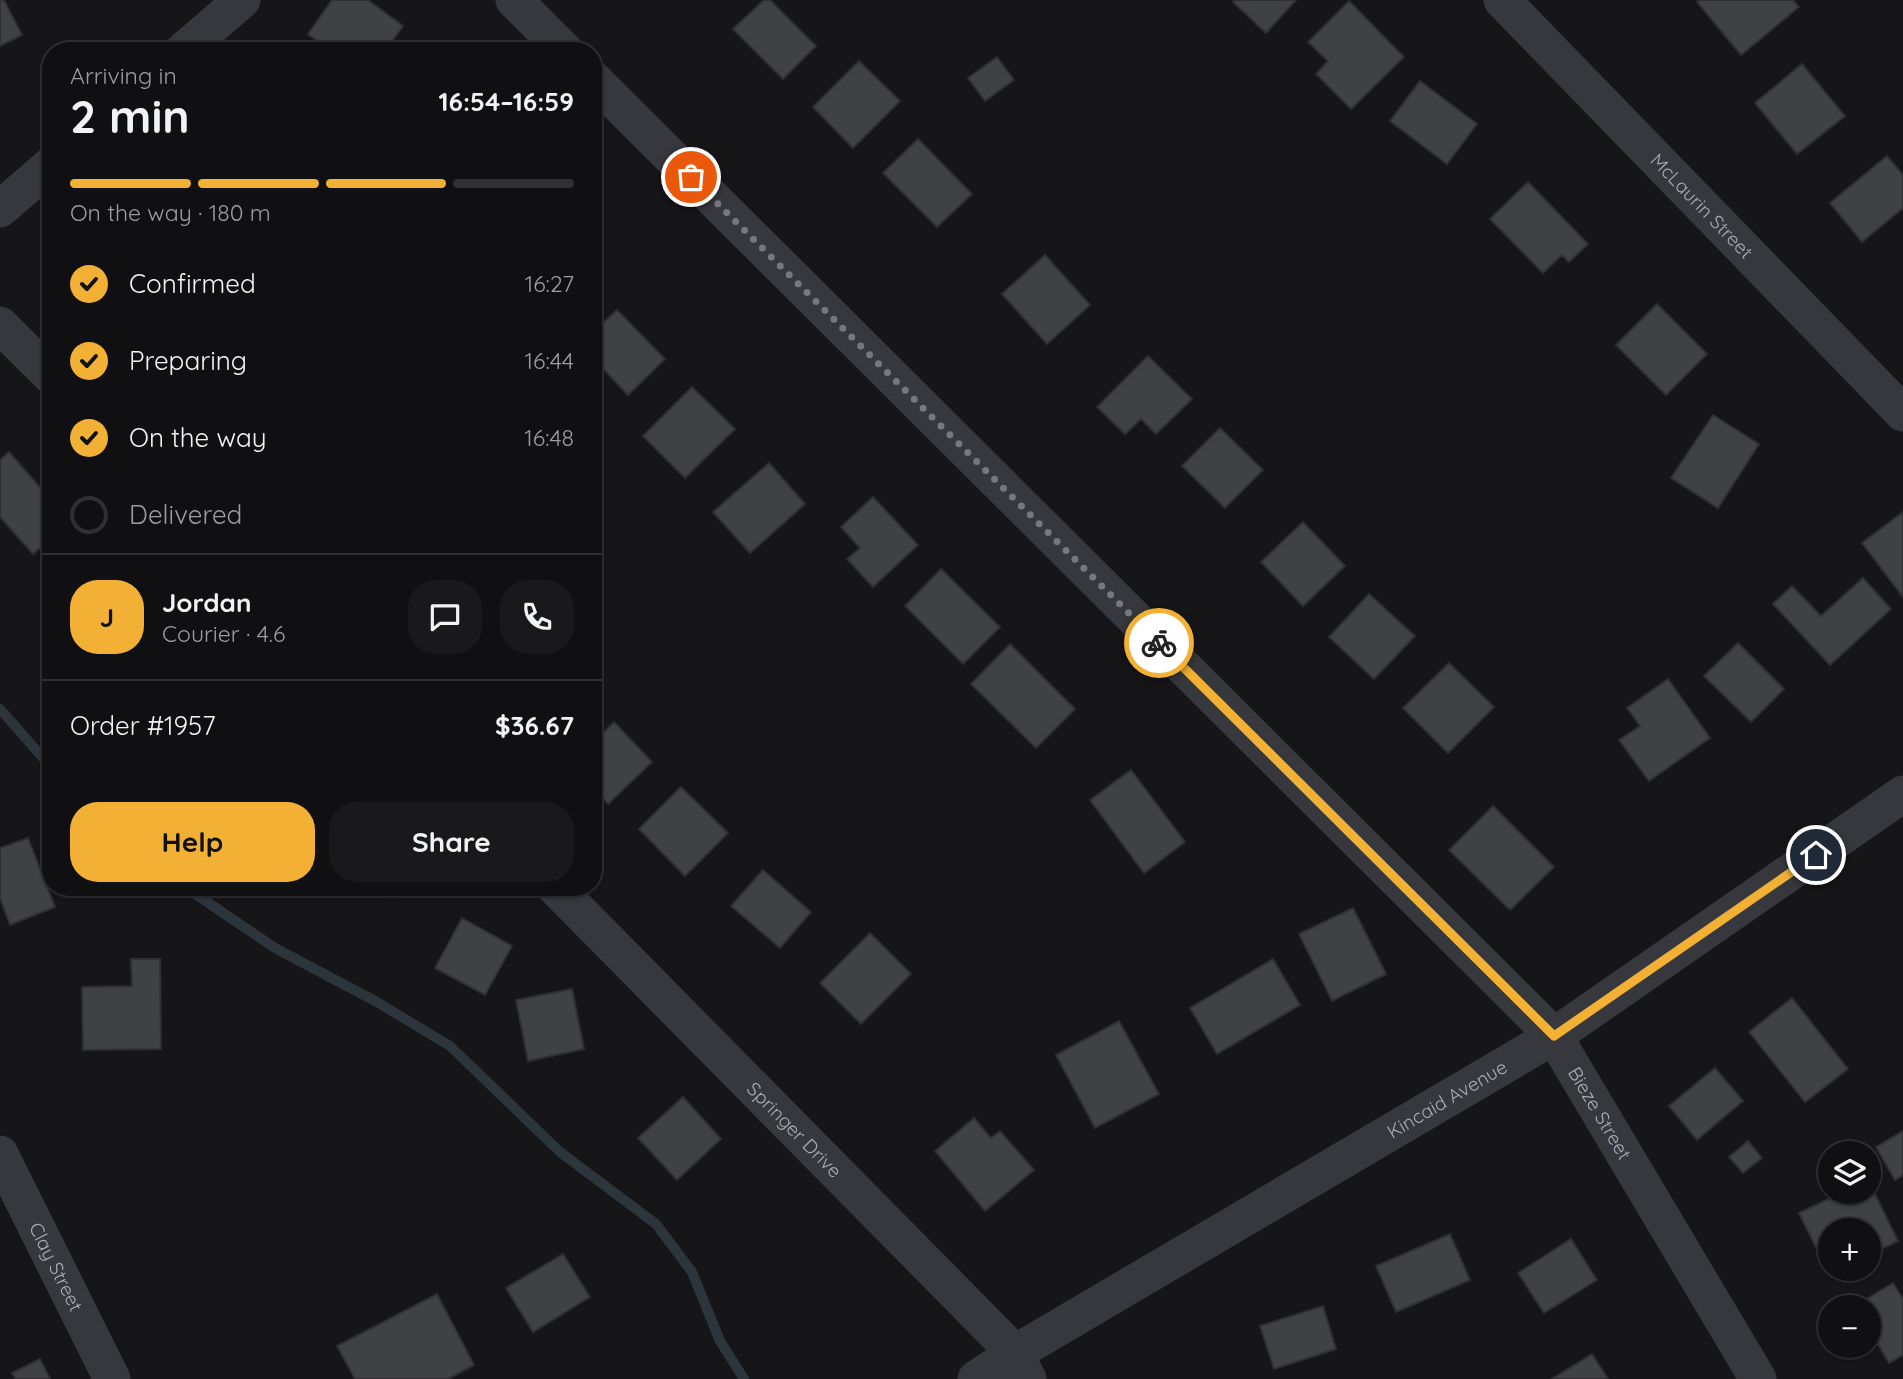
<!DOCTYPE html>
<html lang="en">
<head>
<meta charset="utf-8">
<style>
  :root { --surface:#101012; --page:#19191b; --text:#f1f3f6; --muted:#9c9d9f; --line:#303032; --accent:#f2b134 }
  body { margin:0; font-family:Quicksand,sans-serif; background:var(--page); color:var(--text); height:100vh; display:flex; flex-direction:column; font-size:26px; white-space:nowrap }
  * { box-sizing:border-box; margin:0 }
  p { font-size:23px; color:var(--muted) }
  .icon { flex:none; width:38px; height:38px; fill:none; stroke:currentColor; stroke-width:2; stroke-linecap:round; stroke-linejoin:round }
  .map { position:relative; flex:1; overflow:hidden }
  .side { position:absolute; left:42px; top:42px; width:560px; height:854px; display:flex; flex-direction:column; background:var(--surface); border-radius:28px; box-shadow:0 2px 5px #0004,0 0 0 2px var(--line) }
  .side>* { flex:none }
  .tools { position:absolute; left:1818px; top:1141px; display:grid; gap:14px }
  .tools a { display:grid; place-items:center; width:63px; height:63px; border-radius:50%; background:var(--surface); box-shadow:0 2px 5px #0004,0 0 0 2px var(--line); font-size:35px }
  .pin { position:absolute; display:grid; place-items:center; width:60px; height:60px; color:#fff; margin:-30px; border:4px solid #fff; border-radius:50%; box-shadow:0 2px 7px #0007 }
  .courier { position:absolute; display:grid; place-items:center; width:70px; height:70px; margin:-35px; border:5px solid #f2b134; border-radius:50%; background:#fff; color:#222; box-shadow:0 2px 9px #0007 }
  .summary em { font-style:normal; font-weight:700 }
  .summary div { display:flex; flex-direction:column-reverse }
  .summary { display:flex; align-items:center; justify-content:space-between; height:119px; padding:0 28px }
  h1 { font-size:46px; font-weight:700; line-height:52px }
  .bar { display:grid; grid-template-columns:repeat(4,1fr); gap:10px 7px; align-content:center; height:84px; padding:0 28px }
  .bar i { height:9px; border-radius:5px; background:var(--line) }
  .bar .active { background:var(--accent) }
  .bar p { grid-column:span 4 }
  .line { display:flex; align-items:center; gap:18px; padding:0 28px; border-top:2px solid var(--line) }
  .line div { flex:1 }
  .round { display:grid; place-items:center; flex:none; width:74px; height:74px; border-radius:28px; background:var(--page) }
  ol { padding:0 28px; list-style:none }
  li { display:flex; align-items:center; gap:21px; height:77px }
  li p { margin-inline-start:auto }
  li .icon { padding:7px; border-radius:50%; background:var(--accent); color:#111; stroke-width:4 }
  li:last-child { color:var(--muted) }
  li i { width:38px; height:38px; border:4px solid var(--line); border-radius:50% }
  .action { display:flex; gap:14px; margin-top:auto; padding:14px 28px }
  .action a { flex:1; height:80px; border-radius:28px; background:var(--accent); color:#111; font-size:28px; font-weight:700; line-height:80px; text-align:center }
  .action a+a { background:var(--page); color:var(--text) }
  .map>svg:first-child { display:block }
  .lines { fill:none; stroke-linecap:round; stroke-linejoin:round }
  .stream { stroke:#2c353c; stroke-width:10 }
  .building { fill:#404145; stroke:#303034; stroke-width:2 }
  .minor { stroke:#37383d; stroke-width:37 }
  .done { stroke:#757880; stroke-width:7; stroke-dasharray:0 12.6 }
  .route { stroke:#f2b134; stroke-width:9 }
  .labels { text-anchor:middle; stroke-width:6; stroke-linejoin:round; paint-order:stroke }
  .street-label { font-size:19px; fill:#a8adb8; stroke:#111113 }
</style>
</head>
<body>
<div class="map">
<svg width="1903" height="1379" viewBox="0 0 1903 1379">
  <rect width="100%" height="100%" fill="#161618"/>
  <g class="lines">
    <!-- stream -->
    <path class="stream" d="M0,709L51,767
      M185,887L275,948L377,1002L450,1046L560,1152L656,1224L692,1272L720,1341L744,1379"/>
  </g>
  <!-- building -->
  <path class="building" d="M0,0H4L22,35L0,46Z
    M332,0H368L403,26L385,51H331L308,34Z
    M764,0H770L816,46L783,79L733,29Z
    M1235,0H1296L1266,33L1233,2Z
    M1700,0H1793L1799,7L1741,55L1697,2Z
    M1349,1L1404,57L1351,109L1316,74L1328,61L1308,42Z
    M997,57L1014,80L985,101L968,78Z
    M859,61L900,101L853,148L813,107Z
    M1802,64L1845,116L1797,154L1755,103Z
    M1420,81L1477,124L1447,164L1390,121Z
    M918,139L972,194L937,227L883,173Z
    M1887,156L1903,175V208L1862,242L1830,203Z
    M1528,182L1588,244L1569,262L1562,255L1543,273L1490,219Z
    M1045,255L1090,305L1047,344L1002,294Z
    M1657,304L1707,354L1666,395L1616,345Z
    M617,310L665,359L628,395L593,358V332Z
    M1148,356L1192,399L1156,434L1141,419L1125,434L1097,407Z
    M692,387L735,429L685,478L643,436Z
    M1713,415L1759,444L1718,508L1671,478Z
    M1220,428L1263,470L1225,508L1182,466Z
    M9,452L51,500V539L33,554L0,517V460Z
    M769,463L805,504L750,553L713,512Z
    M873,497L918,545L873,587L847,559L860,548L841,527Z
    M1903,512V597L1862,543Z
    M1303,522L1345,566L1303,606L1261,562Z
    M941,569L1000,627L963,664L905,606Z
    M1863,578L1891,609L1830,665L1773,604L1792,586L1821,616Z
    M1369,594L1415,636L1374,679L1329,637Z
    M1738,643L1784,689L1751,722L1704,676Z
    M1010,644L1075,709L1036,748L971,684Z
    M1449,663L1494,707L1448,753L1403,708Z
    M1668,679L1710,738L1649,781L1619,740L1640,726L1627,708Z
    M614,722L652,762L608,804L593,788V743Z
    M1131,770L1185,842L1144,873L1090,800Z
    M681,787L728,833L685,876L639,829Z
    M1493,806L1554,867L1510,910L1449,850Z
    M28,838L55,907L10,925L0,898V848Z
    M763,870L811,912L780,948L731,906Z
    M376,887H399L392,898Z
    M1353,908L1386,974L1332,1001L1299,934Z
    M462,918L512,946L485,995L435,968Z
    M870,933L911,974L861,1024L820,983Z
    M131,959H160L161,1049L83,1050L82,987L132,986Z
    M1273,959L1300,1005L1217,1054L1190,1008Z
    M572,989L584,1049L528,1061L516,1000Z
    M1792,998L1848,1069L1805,1102L1749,1032Z
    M1119,1021L1159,1094L1095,1128L1056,1055Z
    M1715,1068L1743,1101L1697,1140L1669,1106Z
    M683,1097L721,1139L677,1180L638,1138Z
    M974,1118L991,1138L1000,1131L1034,1170L985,1211L935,1151Z
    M1903,1131V1175L1895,1180L1876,1147Z
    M1748,1141L1762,1158L1743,1173L1729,1157Z
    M1843,1192L1850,1206L1875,1194L1898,1241L1869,1255V1230H1830V1269H1840L1829,1274L1799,1213Z
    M1450,1234L1470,1280L1396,1312L1376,1266Z
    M1571,1239L1597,1280L1544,1313L1518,1273Z
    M563,1254L590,1297L533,1332L506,1288Z
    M1893,1283L1903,1299V1355L1889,1363L1869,1329V1307L1855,1306Z
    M437,1294L474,1365L448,1379H355L337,1346Z
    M1323,1306L1336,1349L1274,1369L1260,1326Z
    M1592,1354L1608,1379H1552Z
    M40,1359L50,1379H16L12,1373Z"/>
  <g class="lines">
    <!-- minor -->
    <g class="minor">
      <path d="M514,0L565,51"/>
      <path id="s1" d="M1502,0L1903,413"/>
      <path d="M183,51L242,0"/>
      <path id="s2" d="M593,79L1554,1036L1758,1379"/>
      <path d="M0,209L51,165"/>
      <path d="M0,325L51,376"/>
      <path id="s3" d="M555,887L1015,1353L1028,1379"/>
      <path id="s4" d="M0,1154L112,1379"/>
      <path id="s5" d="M976,1379L1015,1353L1554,1036L1903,794"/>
    </g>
  </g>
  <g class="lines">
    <!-- done -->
    <path class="done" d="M691,177L1159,643"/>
    <!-- route -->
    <path class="route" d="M1159,643L1554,1036L1816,855"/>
  </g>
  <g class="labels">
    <!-- street labels -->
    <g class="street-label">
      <text dy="7" stroke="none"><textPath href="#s1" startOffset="287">McLaurin Street</textPath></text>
      <text dy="7" stroke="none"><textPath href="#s5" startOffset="548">Kincaid Avenue</textPath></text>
      <text dy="7" stroke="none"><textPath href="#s2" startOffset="1446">Bieze Street</textPath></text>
      <text dy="7" stroke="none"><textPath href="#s3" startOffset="341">Springer Drive</textPath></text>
      <text dy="7" stroke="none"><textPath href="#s4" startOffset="126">Clay Street</textPath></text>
    </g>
  </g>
</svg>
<div class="tools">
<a><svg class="icon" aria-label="layers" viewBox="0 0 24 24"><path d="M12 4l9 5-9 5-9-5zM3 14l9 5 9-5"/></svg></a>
<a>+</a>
<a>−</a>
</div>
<div class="pin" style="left:691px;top:177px;background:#ea580c"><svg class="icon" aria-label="bag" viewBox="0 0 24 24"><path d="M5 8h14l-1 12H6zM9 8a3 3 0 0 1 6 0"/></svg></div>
<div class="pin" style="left:1816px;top:855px;background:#1f2937"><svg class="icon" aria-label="home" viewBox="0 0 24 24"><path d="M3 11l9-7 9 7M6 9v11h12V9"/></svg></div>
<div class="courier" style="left:1159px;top:643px"><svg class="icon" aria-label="bike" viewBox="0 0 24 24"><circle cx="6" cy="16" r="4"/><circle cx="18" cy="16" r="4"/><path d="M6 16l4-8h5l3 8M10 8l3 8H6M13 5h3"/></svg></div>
<section class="side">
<div class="summary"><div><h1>2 min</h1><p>Arriving in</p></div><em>16:54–16:59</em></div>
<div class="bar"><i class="active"></i><i class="active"></i><i class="active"></i><i></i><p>On the way · 180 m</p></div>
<ol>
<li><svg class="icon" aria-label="check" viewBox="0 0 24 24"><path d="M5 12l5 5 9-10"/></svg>Confirmed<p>16:27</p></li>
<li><svg class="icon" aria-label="check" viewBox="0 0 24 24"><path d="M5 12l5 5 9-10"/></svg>Preparing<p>16:44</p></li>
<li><svg class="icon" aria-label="check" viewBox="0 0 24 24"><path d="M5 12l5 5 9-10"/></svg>On the way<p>16:48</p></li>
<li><i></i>Delivered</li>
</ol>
<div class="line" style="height:126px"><b class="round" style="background:var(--accent);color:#111">J</b><div><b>Jordan</b><p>Courier · 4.6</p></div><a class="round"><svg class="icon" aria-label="chat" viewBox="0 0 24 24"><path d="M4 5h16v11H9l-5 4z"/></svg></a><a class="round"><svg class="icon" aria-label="phone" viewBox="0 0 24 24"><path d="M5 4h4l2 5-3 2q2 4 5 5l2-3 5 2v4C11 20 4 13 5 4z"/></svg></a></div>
<div class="line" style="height:91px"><div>Order #1957</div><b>$36.67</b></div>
<div class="action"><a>Help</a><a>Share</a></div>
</section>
</div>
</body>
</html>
